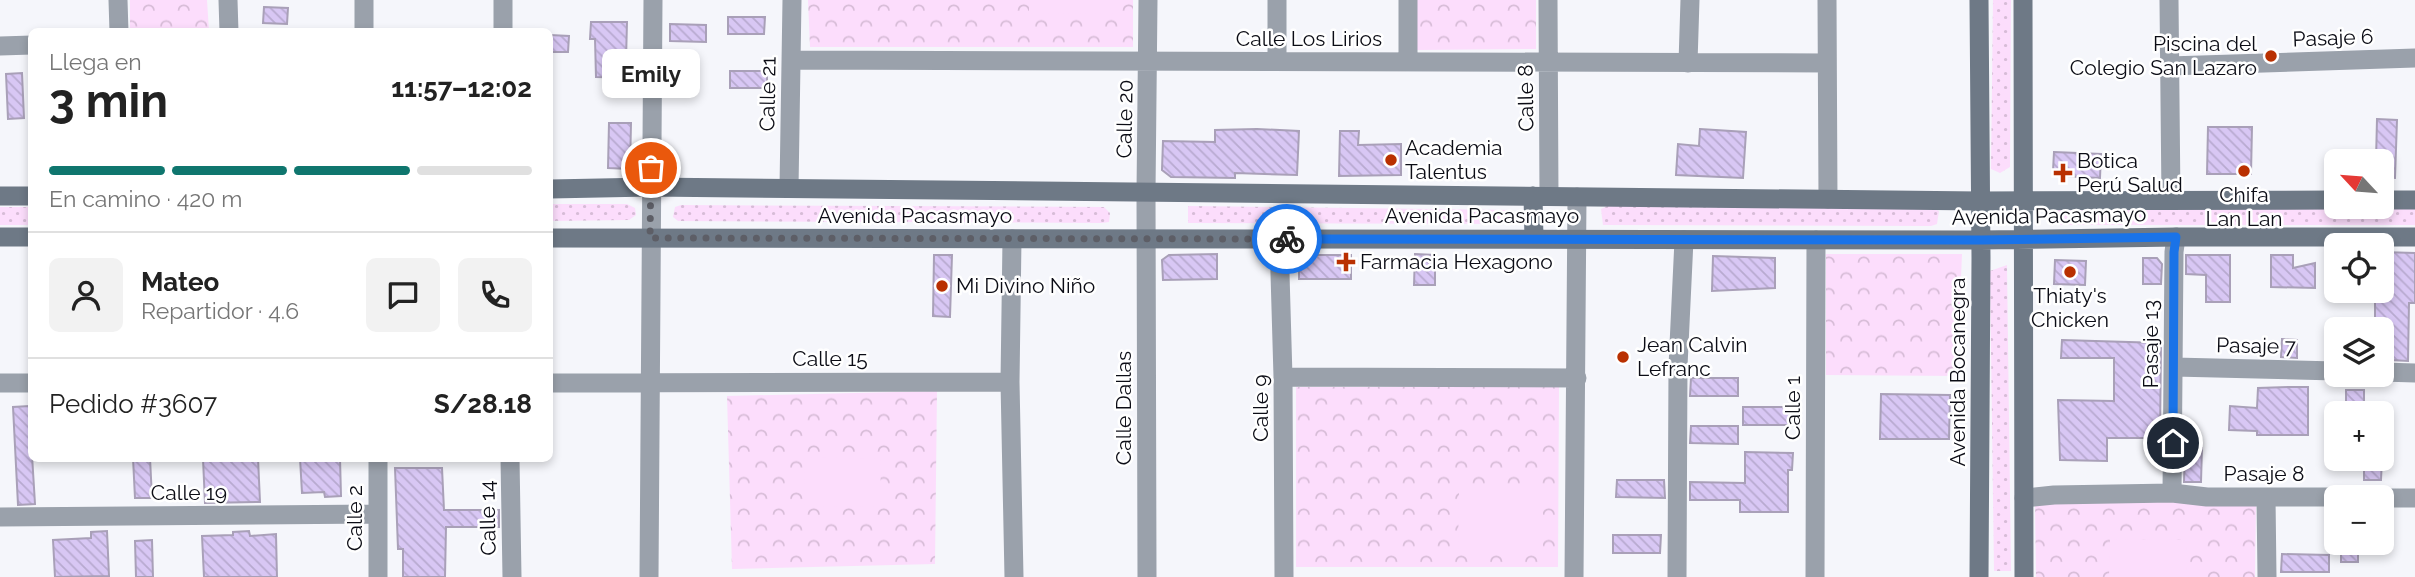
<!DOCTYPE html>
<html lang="es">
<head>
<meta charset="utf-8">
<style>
  :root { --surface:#fff; --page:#f2f2f2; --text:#222; --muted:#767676; --line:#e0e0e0; --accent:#0f766e }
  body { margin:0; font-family:Raleway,sans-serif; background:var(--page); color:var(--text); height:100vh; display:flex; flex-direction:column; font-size:26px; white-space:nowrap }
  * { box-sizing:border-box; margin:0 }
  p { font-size:23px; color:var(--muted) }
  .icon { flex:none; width:38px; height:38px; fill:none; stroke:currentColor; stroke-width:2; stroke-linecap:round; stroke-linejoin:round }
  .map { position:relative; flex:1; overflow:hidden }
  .sheet { position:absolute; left:28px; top:28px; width:525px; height:434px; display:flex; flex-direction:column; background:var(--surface); border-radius:10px; box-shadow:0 4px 10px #0003 }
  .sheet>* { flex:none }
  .needle { width:46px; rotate:296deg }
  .tools { position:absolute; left:2324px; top:149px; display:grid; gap:14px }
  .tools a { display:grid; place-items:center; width:70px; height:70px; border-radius:10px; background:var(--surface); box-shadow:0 4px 10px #0003; font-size:35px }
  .pin { position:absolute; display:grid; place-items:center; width:60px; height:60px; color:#fff; margin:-30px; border:4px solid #fff; border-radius:50%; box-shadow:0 2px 7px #0007 }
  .courier { position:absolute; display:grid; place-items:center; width:70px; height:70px; margin:-35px; border:5px solid #1a73e8; border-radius:50%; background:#fff; color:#222; box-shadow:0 2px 9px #0007 }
  .bubble { position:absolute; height:49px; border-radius:10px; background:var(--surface); box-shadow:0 4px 10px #0003; font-size:23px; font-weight:700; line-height:49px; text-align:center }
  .head em { font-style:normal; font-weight:700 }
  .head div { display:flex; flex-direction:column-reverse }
  .head { display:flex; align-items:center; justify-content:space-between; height:119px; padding:0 21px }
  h1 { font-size:46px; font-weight:700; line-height:52px }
  .bar { display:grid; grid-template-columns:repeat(4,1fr); gap:10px 7px; align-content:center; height:84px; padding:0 21px }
  .bar i { height:9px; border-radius:5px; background:var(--line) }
  .bar .selected { background:var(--accent) }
  .bar p { grid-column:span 4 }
  .line { display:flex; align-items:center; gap:18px; padding:0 21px; border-top:2px solid var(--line) }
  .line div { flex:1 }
  .round { display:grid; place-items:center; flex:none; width:74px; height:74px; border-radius:10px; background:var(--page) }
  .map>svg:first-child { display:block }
  .grass { fill:url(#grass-dots) }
  .park { fill:url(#park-crowns) }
  .garden { fill:#fcddfc }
  .building { fill:url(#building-back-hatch); stroke:#a9a0b8; stroke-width:2 }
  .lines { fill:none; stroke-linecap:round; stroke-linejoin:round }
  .minor { stroke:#9aa1ab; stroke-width:19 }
  .tertiary { stroke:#9aa1ab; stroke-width:19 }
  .secondary { stroke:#6e7986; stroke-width:19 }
  .done { stroke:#5d5e66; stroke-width:7; stroke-dasharray:0 12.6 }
  .route { stroke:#1a73e8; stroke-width:9 }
  .poi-dot { fill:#b93001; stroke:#fff; stroke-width:2.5 }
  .labels { text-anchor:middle; stroke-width:5; stroke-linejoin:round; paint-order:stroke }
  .street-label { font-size:21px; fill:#0b0c15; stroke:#fff }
  .poi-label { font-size:21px; fill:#0b0c15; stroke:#fff; text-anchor:start }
</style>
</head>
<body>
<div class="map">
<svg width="2415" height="577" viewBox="0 0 2415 577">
  <defs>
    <pattern id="grass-dots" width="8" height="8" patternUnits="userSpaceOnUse" patternTransform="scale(1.75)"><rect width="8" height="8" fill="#fcddfc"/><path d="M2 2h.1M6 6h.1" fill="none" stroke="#d7bcd7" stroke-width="1.8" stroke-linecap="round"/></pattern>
    <pattern id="park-crowns" width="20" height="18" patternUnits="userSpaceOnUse" patternTransform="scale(1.75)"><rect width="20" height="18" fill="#fcddfc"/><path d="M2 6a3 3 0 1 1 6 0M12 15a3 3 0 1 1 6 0" fill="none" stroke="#d7bcd7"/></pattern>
    <pattern id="building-back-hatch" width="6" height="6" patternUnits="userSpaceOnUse" patternTransform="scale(1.75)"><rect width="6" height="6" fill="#d8c7f4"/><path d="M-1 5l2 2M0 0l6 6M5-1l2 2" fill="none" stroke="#b8aad0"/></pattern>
  </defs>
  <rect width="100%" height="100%" fill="#f5f6fb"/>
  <!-- grass -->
  <path class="grass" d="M1993,0H2011L2010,167L2000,173L1991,169Z
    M550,204H627L635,208L636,215L629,220L550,221Z
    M681,205L1104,207L1110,213L1109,222L1102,223L678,221L673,217L675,207Z
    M1609,205L1932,208L1939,211L1937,224L1931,226L1603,225L1601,209Z
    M1188,206L1512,210L1511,224L1188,223Z
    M2415,206V225H2060L2055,216L2059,208Z
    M0,207H31V225H0Z
    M2007,265L2011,571H1994L1990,271Z"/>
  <!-- park -->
  <path class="park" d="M130,0H207L209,31H130Z
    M808,0H1133V47H810Z
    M1416,0H1536V49L1417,50Z
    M1826,254H1962L1957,376L1826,375Z
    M1296,387H1559L1558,567H1296Z
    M937,391L935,564L732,569L727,396Z
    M2035,502H2256L2255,577H2036Z"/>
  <!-- garden -->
  <path class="garden" d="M1029,0H1115V14L1029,13Z
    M805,457L881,459L880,507L804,506Z
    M1459,492H1543V552H1458Z
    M2110,539L2187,540L2186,577H2109Z"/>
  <!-- building -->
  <path class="building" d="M264,7L288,8L287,24L263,23Z
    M728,17H765L764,34H728Z
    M591,22H627L626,60H633V78L596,77L595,39H590Z
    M670,24L706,25V42L670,41Z
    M550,35L569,36L568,52H550Z
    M730,71H767V88H730Z
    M22,73L24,118L8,119L6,74Z
    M2377,119L2397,120L2395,178L2382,177V161H2376Z
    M609,123H631L630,169L608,168Z
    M2208,127H2252L2251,174H2207Z
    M1257,129L1299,131L1297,175L1235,173V178L1171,177L1162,170L1163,141L1215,142V130Z
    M1700,129L1746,132L1743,178L1676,175L1678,144L1699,146Z
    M1340,131H1359L1358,145L1401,144V175L1339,176Z
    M2054,152L2101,154L2100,178L2058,176L2053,171Z
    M2382,252L2415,253V303H2409L2408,361L2391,360V335L2382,336V329H2375V290H2382Z
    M1217,254V279L1163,280L1162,260L1169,255Z
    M1415,254L1435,255V285H1414Z
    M934,255H952L950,317L933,316Z
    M1304,255H1351V279H1299V260Z
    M2186,255H2230V302H2206V275L2186,274Z
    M2271,255H2293V268L2315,263V288L2271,287Z
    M1713,256L1775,258V288L1712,291Z
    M2143,258H2157L2162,264L2161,284H2143Z
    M2055,260L2086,261L2085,285L2054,284Z
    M2282,339L2297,340V358L2281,357Z
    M2062,340L2161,343L2160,438H2107V461L2060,460L2058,400L2114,401V358H2061Z
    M1691,378H1738V396H1690Z
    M2290,387H2308V435H2257V431L2229,430L2230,406L2257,408L2258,388Z
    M2346,390H2364V413H2346Z
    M1881,394L1950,395L1949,439H1880Z
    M29,406L35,504L18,505L13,407Z
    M1743,407H1790V425H1743Z
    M1691,426H1738V444L1690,443Z
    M2185,448H2202L2201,482H2184Z
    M1745,452L1793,453L1792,470H1788V512H1740V500H1690V482L1745,483Z
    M133,458H150L152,498H135Z
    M258,458L260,502L205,503L203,459Z
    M300,458H340L341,496L325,497L324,492L302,493Z
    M2364,458H2382L2381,480H2364Z
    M395,468H442L444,510H499V527H446L445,577H403V549H398Z
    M1617,480H1664L1665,498L1616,497Z
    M107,531L109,576L55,577L53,540L91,538V532Z
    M249,531L250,536L276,534L277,577H204L202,536L233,535V532Z
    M1613,535H1661L1660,553H1613Z
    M152,540L153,577H136L135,541Z
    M2341,542H2358V562H2341Z
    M2282,554L2329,555V572H2281Z"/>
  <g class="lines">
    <!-- minor -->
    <path class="minor" d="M118,0L119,32
      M228,0L229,32
      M1277,0V61
      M1408,0V62
      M1548,0L1549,196
      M1827,0L1828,199
      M2169,0L2171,200
      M503,32V0
      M0,46L32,45
      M791,60L1827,63
      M1688,63L1690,0
      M2169,66L2415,58
      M789,188L792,0
      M1012,239L1010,382L1014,577
      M1279,239L1283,377L1284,577
      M2174,367L2336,371
      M2382,372L2415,373
      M1283,377L1577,378
      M0,383H32
      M550,383L1010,382
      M510,458L512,577
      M2172,493L2174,252L2176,237
      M2266,497L2267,577
      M2024,498L2054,495L2172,493L2207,497H2336
      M2382,498H2415
      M0,517L378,514
      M378,577V458
      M649,577L653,0
      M1147,577L1146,192L1148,0
      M1574,577L1577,197
      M1677,577L1678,366L1684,240
      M1815,577L1816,240"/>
    <!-- tertiary -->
    <path class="tertiary" d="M364,32V0"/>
    <!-- secondary -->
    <path class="secondary" d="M2023,0L2024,577
      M550,189L650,187L1980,201L2336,200
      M0,196H32
      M1533,196L1534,239
      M2382,200H2415
      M0,237H32
      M550,238L1981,240L2176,237H2415
      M1979,577L1981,258L1979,0"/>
  </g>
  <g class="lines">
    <!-- done -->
    <path class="done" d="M651,168L650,238L1287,239"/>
    <!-- route -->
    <path class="route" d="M1287,239L1981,240L2176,237L2174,252L2173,443"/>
  </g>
  <!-- markers -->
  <g class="poi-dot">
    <circle cx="2271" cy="56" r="7"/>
    <circle cx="1391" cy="160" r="7"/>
    <circle cx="2244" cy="171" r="7"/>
    <path d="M2059.5 162.5h7v7h7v7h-7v7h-7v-7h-7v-7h7z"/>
    <path d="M1342.5 251.5h7v7h7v7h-7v7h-7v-7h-7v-7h7z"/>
    <circle cx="2070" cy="272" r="7"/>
    <circle cx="942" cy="286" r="7"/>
    <circle cx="1623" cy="357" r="7"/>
  </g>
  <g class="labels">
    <!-- street labels -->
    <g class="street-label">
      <text transform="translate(2333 38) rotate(-2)" y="7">Pasaje 6</text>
      <text x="1309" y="46">Calle Los Lirios</text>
      <text transform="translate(768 94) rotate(-89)" y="7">Calle 21</text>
      <text transform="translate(1526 98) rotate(-91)" y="7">Calle 8</text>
      <text transform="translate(1125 119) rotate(-89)" y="7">Calle 20</text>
      <text x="915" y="223">Avenida Pacasmayo</text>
      <text x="1482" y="223">Avenida Pacasmayo</text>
      <text transform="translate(2049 216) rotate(-1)" y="7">Avenida Pacasmayo</text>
      <text transform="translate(2151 344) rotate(-90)" y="7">Pasaje 13</text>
      <text transform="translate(2256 346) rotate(1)" y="7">Pasaje 7</text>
      <text x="830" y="366">Calle 15</text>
      <text transform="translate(1958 372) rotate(-90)" y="7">Avenida Bocanegra</text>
      <text transform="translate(1124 408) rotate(-90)" y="7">Calle Dallas</text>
      <text transform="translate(1261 408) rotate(-90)" y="7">Calle 9</text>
      <text transform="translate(1793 408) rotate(-90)" y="7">Calle 1</text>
      <text x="2264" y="481">Pasaje 8</text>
      <text x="189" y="500">Calle 19</text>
      <text transform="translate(355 518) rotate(-90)" y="7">Calle 2</text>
      <text transform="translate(488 518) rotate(-91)" y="7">Calle 14</text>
    </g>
    <!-- poi labels -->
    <g class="poi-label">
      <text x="2257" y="51" text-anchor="end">Piscina del<tspan x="2257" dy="24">Colegio San Lazaro</tspan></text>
      <text x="1405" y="155">Academia<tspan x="1405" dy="24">Talentus</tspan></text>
      <text x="2077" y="168">Botica<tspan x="2077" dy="24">Perú Salud</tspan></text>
      <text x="2244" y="202" text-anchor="middle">Chifa<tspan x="2244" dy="24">Lan Lan</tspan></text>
      <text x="1360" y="269">Farmacia Hexagono</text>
      <text x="956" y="293">Mi Divino Niño</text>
      <text x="2070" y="303" text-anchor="middle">Thiaty's<tspan x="2070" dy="24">Chicken</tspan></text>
      <text x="1637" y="352">Jean Calvin<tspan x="1637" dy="24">Lefranc</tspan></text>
    </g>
  </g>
</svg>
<div class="tools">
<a><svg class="needle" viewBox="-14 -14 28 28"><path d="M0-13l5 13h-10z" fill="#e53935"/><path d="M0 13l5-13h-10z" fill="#767676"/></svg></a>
<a><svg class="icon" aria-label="locate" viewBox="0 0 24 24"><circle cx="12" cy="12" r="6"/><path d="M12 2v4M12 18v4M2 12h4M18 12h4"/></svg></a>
<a><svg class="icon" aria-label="layers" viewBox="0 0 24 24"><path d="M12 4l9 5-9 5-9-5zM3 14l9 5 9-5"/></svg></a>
<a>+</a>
<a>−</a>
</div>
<div class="pin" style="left:651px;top:168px;background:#ea580c"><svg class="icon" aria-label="bag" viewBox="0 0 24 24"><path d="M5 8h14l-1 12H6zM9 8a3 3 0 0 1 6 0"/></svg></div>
<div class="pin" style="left:2173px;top:443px;background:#1f2937"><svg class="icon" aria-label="home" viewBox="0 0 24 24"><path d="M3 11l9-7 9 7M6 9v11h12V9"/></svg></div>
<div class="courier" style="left:1287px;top:239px"><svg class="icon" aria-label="bike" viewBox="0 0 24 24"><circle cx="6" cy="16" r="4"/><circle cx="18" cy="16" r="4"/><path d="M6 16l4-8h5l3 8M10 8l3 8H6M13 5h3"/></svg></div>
<div class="bubble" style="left:602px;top:49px;width:98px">Emily</div>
<section class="sheet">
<div class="head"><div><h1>3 min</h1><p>Llega en</p></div><em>11:57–12:02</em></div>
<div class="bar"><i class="selected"></i><i class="selected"></i><i class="selected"></i><i></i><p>En camino · 420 m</p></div>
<div class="line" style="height:126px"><a class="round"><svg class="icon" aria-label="person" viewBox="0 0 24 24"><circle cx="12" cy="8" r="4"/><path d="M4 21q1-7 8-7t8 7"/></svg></a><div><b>Mateo</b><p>Repartidor · 4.6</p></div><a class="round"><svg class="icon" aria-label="chat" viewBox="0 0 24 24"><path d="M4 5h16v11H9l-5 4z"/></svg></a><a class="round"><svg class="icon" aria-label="phone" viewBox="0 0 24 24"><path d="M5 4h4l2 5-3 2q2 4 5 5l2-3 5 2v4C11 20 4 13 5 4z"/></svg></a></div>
<div class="line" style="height:91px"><div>Pedido #3607</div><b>S/28.18</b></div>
</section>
</div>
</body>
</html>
